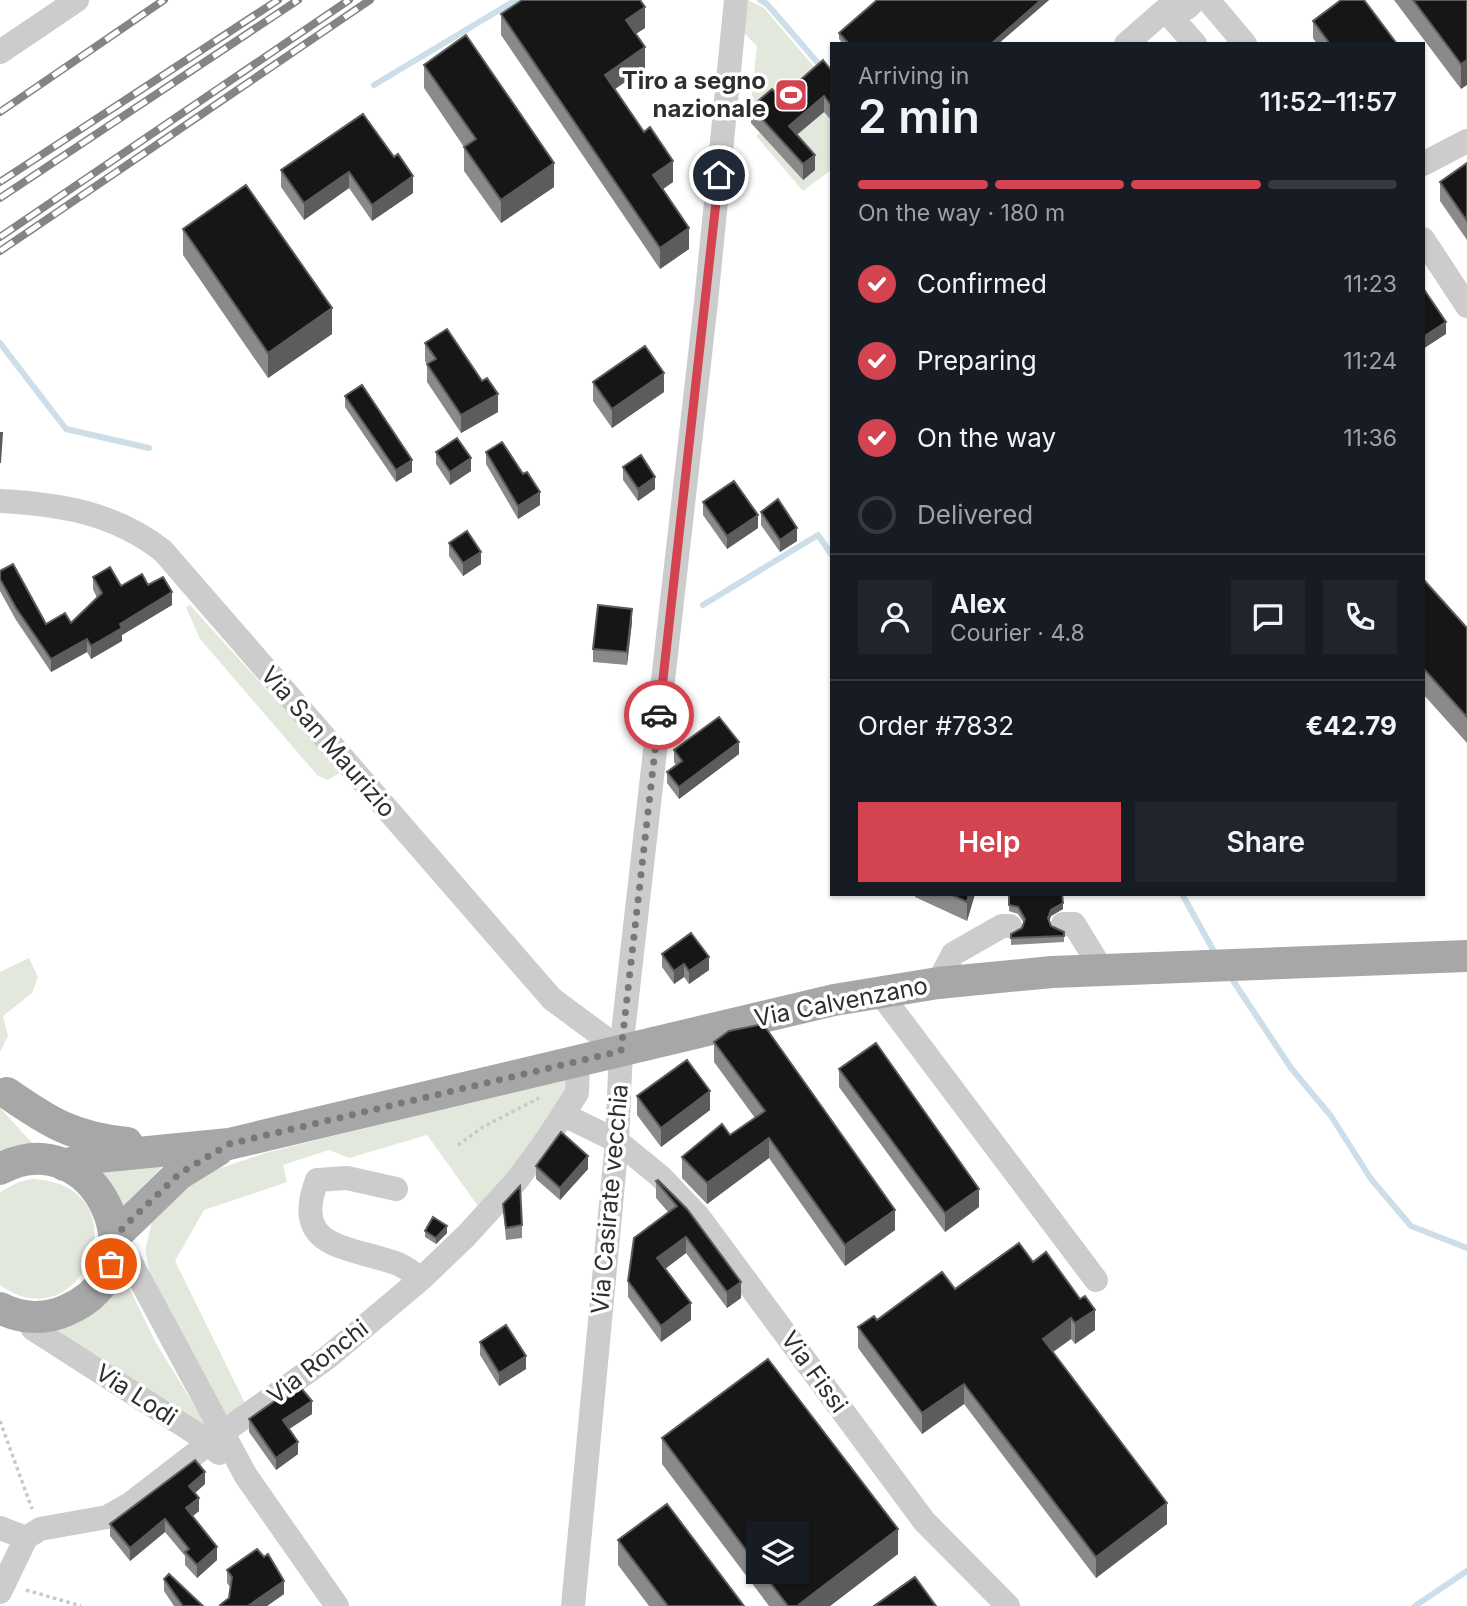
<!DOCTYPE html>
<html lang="en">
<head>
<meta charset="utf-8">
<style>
  :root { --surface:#171b24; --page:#20242c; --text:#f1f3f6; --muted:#9ea1a6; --line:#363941; --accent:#d44450 }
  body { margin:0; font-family:Inter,sans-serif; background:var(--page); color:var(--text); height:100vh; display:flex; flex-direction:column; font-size:26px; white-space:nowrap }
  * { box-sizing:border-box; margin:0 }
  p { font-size:23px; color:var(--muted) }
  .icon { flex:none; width:38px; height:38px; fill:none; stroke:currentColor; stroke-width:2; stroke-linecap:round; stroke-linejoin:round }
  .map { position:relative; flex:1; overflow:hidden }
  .details { position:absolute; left:830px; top:42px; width:595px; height:854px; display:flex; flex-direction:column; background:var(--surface); border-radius:0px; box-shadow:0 2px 5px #0004 }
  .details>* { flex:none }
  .controls { position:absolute; left:746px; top:1521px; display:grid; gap:14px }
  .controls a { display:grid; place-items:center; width:63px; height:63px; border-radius:0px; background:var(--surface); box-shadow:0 2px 5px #0004; font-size:35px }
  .pin { position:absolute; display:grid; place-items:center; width:60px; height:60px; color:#fff; margin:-30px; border:4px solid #fff; border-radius:50%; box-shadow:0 2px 7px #0007 }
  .courier { position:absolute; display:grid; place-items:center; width:70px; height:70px; margin:-35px; border:5px solid #d44450; border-radius:50%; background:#fff; color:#222; box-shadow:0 2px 9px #0007 }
  .head em { font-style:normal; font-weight:600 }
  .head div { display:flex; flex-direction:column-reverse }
  .head { display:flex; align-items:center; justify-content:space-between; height:119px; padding:0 28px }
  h1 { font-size:46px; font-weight:600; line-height:52px }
  .bar { display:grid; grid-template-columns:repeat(4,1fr); gap:10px 7px; align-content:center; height:84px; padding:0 28px }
  .bar i { height:9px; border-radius:5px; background:var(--line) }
  .bar .active { background:var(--accent) }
  .bar p { grid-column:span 4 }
  .line { display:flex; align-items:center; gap:18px; padding:0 28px; border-top:2px solid var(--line) }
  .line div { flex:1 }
  .round { display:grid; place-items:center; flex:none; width:74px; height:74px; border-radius:0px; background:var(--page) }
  ol { padding:0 28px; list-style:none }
  li { display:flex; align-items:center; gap:21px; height:77px }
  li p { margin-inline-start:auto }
  li .icon { padding:7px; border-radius:50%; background:var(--accent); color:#fff; stroke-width:4 }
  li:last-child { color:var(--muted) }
  li i { width:38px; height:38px; border:4px solid var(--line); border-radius:50% }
  .button { display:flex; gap:14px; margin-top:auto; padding:14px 28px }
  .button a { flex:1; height:80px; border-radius:0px; background:var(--accent); color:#fff; font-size:28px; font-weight:600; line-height:80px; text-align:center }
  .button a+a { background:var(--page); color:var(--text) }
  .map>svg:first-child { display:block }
  .green { fill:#e3e8dc }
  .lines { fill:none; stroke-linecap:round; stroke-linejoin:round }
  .stream { stroke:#cddee9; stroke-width:6 }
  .path { stroke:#c9c9c9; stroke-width:3.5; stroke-dasharray:3.5 3.5; stroke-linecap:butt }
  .minor { stroke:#ccc; stroke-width:24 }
  .major { stroke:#a7a7a7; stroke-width:32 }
  .rail-casing { stroke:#848484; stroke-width:8 }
  .rail { stroke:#fff; stroke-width:5; stroke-dasharray:16; stroke-linecap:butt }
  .wall { fill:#8a8a8a; fill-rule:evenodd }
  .shaded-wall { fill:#5c5c5c }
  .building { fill:#161616; stroke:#5c5c5c; stroke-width:2 }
  .done { stroke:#787878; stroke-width:7; stroke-dasharray:0 12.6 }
  .route { stroke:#d44450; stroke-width:9 }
  .labels { text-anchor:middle; stroke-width:7; stroke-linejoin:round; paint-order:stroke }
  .poi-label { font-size:24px; font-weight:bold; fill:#2f2f2f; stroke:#fff; text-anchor:end }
  .street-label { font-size:24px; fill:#2f2f2f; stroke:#fff }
</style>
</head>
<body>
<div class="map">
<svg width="1467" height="1606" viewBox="0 0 1467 1606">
  <rect width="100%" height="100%" fill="#fff"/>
  <!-- green -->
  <path class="green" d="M748,0L764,8L831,87V170L803,191L756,136L760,133L751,123L753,121L737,118L738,103L751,104L757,46L744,33Z
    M190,605L341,772L328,780L318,776L200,639L186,607Z
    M29,958L38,977L32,993L3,1016L8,1036L0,1052V972Z
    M559,1073L572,1085L512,1172L478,1206L427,1135L349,1158L329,1150L283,1165L287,1182L204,1210L175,1261L245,1403L228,1417L150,1274L145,1250L153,1218L177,1194L212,1171L269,1152L410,1117Z
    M0,1108L36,1147L0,1158Z
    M91,1162H167L121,1208Z
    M32,1179C147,1184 84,1346 0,1285V1192L19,1182Z
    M122,1273L156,1343L208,1428L56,1331Z"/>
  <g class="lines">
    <!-- stream -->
    <path class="stream" d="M760,0L767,4L831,78
      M374,85L516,0
      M0,343L66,429L149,448
      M703,605L818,535L831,554
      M1182,894L1216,955
      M1230,976L1291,1068L1331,1116L1371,1179L1411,1226L1467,1248
      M1415,1606L1467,1571"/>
    <!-- path -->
    <path class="path" d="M458,1145L483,1127L539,1098
      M0,1421L32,1509
      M26,1590L81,1606"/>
    <!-- minor -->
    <path class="minor" d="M1208,0L1245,44
      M1165,10L1195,44
      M1126,44L1165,10L1187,8L1195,0
      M0,52L77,0
      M1423,164L1467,141
      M1423,239L1467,306
      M0,501C60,504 115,513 163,551L552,999L621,1050
      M1063,924H1074L1102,970
      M938,983L953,954L1002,926H1010
      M880,993L1096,1280
      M564,1115L617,1141L661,1177L698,1216L924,1521L1008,1606
      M396,1189L347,1178L317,1180C290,1250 350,1246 398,1264C406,1267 414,1274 421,1279
      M115,1240L128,1257L246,1476L337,1606
      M26,1316L33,1329L200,1436L219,1453
      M0,1528L26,1538
      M0,1592L26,1538L40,1529L107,1517L130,1504L222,1433L327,1358L421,1279L466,1236L518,1179L545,1142L577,1093L578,1061
      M573,1606L617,1141L621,1050L706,302L736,0"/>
    <!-- major -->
    <path class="major" d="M7,1093C50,1123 73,1137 127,1143
      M64,1165L88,1158L229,1144L834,1000L938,983L1052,972L1467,956
      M0,1169C93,1119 166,1268 67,1310C46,1320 21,1319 0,1308
      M115,1236L179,1174L218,1150"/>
    <defs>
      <path id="rail" d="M0,112L164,0
        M0,182L278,0
        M0,198L298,0
        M0,237L349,0
        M0,251L370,0"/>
    </defs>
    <!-- rail casing -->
    <use href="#rail" class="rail-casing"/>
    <!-- rail -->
    <use href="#rail" class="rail"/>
  </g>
  <!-- wall -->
  <path class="wall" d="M1049,0L998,44H843L839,39V33Z
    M1394,0H1467L1461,89Z
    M501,14L645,28L636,34L645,68L615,89L673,182L663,189L689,249L660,269L501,35Z
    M1313,21L1397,44H1317L1313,38Z
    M424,65L554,187L501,223L464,171V147L424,88Z
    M831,70V120L824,112L797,135L815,170L803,180L751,123V107L781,97Z
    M363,114L413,193L372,221L349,188L304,220L281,187V170Z
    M1467,163V240L1440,201V182Z
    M183,229L332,334L268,378L183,255Z
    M425,343L498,412L461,433L427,382V364L425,361Z
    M593,382L664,392L612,428L593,401Z
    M345,396L412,472L396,482L345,407Z
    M436,452L471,471L450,485L436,464Z
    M486,452L540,505L518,519L486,464Z
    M623,467L655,489L638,501L623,480Z
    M703,502L758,528L727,549L703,515Z
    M761,512L797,541L780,552L761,525Z
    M449,543L481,564L463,576L449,556Z
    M0,571L46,624L71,623L97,598L93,589V577L121,586L148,585L172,605L122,635V641L91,659L87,652L51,672L16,620L0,591Z
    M1423,579L1467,628V743L1423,694Z
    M632,622L627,665L593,662V649Z
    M674,750L739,754L679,799L667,783V772L676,765L674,762Z
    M915,894H975L967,921L915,897Z
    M1009,894L1063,909L1051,916L1049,921L1051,926L1064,932V942L1011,945V934L1022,928L1024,923L1018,914L1009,911Z
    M662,954L709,970L689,984L684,977L674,984L662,967Z
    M714,1042L895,1230L845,1266L769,1158L707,1204L682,1178V1157L730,1135L755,1118L714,1062Z
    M839,1069L979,1207L945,1232L839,1087Z
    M637,1096L710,1110L661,1147L637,1115Z
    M536,1166L588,1169L560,1200L536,1179Z
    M658,1180L741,1298L727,1308L686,1253L665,1269L691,1320L661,1342L628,1297V1281L669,1213L656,1198V1181Z
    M503,1204L522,1225V1238L506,1240Z
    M425,1231L447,1233L436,1244L425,1237Z
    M1033,1262L1095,1330L1075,1344L1071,1339L1053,1352L1167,1524L1096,1578L964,1404L922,1434L858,1348V1327L955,1289Z
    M480,1342L526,1369L499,1386L480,1355Z
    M281,1402L312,1414L289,1429L298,1454L276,1470L249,1432V1419Z
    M662,1438L898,1554L830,1606H769L662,1464ZM758,1533L796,1572H758Z
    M205,1484L195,1493L199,1511L193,1516L217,1560L197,1578L185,1565V1556L165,1532L130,1561L110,1536V1524Z
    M618,1540L744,1606H649L618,1565Z
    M227,1570L284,1594L267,1606H220V1605L229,1598L231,1588L227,1583Z
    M164,1579L203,1606H174L164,1591Z"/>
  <!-- shaded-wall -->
  <path class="shaded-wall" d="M1041,0H1049L998,44H991Z
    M645,7V28L626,40V20Z
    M645,47V68L605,96V75Z
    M1467,60V85L1461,89V64Z
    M824,96V112L789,141V126Z
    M815,155V170L803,180V164Z
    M673,161V182L653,196V175Z
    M554,163V187L501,223V200Z
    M349,172V188L304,220V203Z
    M413,176V193L372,221V205Z
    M689,228V249L660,269V248Z
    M332,308V334L268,378V353Z
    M1446,322V334L1423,349V337Z
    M664,373V392L612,428V409Z
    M498,394V412L461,433V415Z
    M471,458V471L450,485V472Z
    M412,460V472L396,482V470Z
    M655,477V489L638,501V489Z
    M540,492V505L518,519V506Z
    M758,515V528L727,549V536Z
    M797,528V541L780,552V540Z
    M481,552V564L463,576V563Z
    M172,592V605L122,635V641L91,659V646L120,624Z
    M632,609V622L627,665V652Z
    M87,639V652L51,672V659Z
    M739,742V754L679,799V787Z
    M969,894H975L967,921V902Z
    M1063,903V909L1051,916L1048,925V918L1051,910Z
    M709,957V970L689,984V971Z
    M684,964V977L674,984V971Z
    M710,1091V1110L661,1147V1128Z
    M769,1138V1158L707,1204V1183Z
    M588,1156V1169L560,1200V1188Z
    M979,1189V1207L945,1232V1213Z
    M895,1210V1230L845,1266V1245Z
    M447,1226V1233L436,1244V1238Z
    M686,1237V1253L657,1275V1258Z
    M741,1282V1298L727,1308V1292Z
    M691,1303V1320L661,1342V1326Z
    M1095,1310V1330L1075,1344V1323Z
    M1071,1318V1339L1043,1359V1339Z
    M526,1356V1369L499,1386V1373Z
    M964,1384V1404L922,1434V1413Z
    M312,1401V1414L283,1433V1420Z
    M298,1442V1454L276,1470V1458Z
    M205,1472V1484L189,1498V1486Z
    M199,1498V1511L186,1521V1508Z
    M1167,1503V1524L1096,1578V1557Z
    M165,1519V1532L130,1561V1548Z
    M898,1529V1554L830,1606H797Z
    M217,1547V1560L197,1578V1565Z
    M284,1581V1594L267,1606H248Z"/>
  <!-- building -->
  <path class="building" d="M522,0H640L645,7L626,20L645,47L605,75L644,132L650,127L673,161L653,175L689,228L660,248L501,14Z
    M877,0H1041L991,44H849L839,33Z
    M1341,0H1364L1397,44H1330L1313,21Z
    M1413,0H1467V60L1461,64Z
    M466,35L554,163L501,200L464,147L476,139L424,65Z
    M823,60L831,70V105L824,96L789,126L815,155L803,164L751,107L772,89L781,97Z
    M363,114L394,157L398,154L413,176L372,205L349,172L304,203L281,170Z
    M1467,163V221L1440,182Z
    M246,185L332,308L268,353L183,229Z
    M1423,288L1446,322L1423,337Z
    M447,329L482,381L487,378L498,394L461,415L427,364L436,359L425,343Z
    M645,346L664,373L612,409L593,382Z
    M362,385L412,460L396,470L345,396Z
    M0,433H2L0,463Z
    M457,438L471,458L450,472L436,452Z
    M502,442L523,474L527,472L540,492L518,506L486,452Z
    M641,455L655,477L638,489L623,467Z
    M734,481L758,515L727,536L703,502Z
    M778,499L797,528L780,540L761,512Z
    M467,531L481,552L463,563L449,543Z
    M13,564L46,624L65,613L71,623L102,593L93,577L110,567L121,586L142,574L148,585L163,577L172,592L120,624L122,628L91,646L87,639L51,659L16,608L0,579V571Z
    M1423,579L1467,628V717L1423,668Z
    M598,605L632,609L627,652L593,649Z
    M719,717L739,742L679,787L667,772L682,761L674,750Z
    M950,894H969L967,902Z
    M1009,894H1062L1063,903L1051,910L1048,918L1051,926L1064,932V936L1011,938V934L1022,928L1025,919L1018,907L1009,905Z
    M691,933L709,957L689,971L684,964L674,971L662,954Z
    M763,1024L895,1210L845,1245L769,1138L707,1183L682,1157L722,1124L730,1135L765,1111L714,1042L729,1031Z
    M876,1043L979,1189L945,1213L839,1069Z
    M687,1060L710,1091L661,1128L637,1096Z
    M561,1132L588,1156L560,1188L536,1166Z
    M658,1180L687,1209L741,1282L727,1292L686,1237L657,1258L691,1303L661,1326L628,1281L634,1238L677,1206L656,1181Z
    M520,1186L522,1225L506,1228L503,1204Z
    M433,1217L447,1226L436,1238L425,1231Z
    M1019,1243L1033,1262L1046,1252L1080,1299L1085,1296L1095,1310L1075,1323L1071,1318L1043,1339L1167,1503L1096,1557L964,1384L922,1413L858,1327L874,1316L877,1320L942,1272L955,1289Z
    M506,1325L526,1356L499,1373L480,1342Z
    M768,1359L898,1529L797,1606H788L762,1572H796V1533H758V1566L662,1438Z
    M301,1388L312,1401L283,1420L298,1442L276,1458L249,1419L279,1398L281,1402Z
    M195,1460L205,1472L189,1486L199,1498L186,1508L217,1547L197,1565L185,1552L189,1549L165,1519L130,1548L110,1524Z
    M667,1504L744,1606H668L618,1540Z
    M257,1549L264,1557L268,1554L284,1581L248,1606H221L220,1605L229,1598L232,1577L227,1570Z
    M169,1574L203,1606H183L164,1579Z
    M915,1577L936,1606H874Z"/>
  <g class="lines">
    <!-- done -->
    <path class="done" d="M111,1264L115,1236L134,1217L179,1174L229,1144L621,1051L659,715"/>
    <!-- route -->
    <path class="route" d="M659,715L719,175"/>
  </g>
  <!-- icons -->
  <defs>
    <symbol id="stadium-square" viewBox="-11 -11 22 22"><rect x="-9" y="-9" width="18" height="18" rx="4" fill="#d44450" stroke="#fff"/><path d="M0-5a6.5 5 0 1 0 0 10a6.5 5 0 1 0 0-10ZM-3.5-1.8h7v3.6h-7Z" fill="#fff"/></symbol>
  </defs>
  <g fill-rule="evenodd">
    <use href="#stadium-square" x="772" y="76" width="38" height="38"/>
  </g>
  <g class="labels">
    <!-- poi labels -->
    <g class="poi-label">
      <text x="766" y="89">Tiro a segno<tspan x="766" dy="28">nazionale</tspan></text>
    </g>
    <!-- street labels -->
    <g class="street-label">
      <text transform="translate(328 742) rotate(49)" y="8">Via San Maurizio</text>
      <text transform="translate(841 1002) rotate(-11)" y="8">Via Calvenzano</text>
      <text transform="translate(610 1199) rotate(-85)" y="8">Via Casirate vecchia</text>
      <text transform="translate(318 1362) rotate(-38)" y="8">Via Ronchi</text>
      <text transform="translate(814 1372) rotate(54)" y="8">Via Fissi</text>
      <text transform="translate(136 1395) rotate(33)" y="8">Via Lodi</text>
    </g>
  </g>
</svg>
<div class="controls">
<a><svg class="icon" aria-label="layers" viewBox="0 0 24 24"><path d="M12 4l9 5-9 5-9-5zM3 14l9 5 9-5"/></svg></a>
</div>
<div class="pin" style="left:111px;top:1264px;background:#ea580c"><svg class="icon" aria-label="bag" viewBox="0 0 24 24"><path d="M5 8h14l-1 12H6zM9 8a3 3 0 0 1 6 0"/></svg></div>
<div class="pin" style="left:719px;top:175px;background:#1f2937"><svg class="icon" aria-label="home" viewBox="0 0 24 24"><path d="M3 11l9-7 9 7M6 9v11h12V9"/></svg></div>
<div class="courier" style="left:659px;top:715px"><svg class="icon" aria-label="car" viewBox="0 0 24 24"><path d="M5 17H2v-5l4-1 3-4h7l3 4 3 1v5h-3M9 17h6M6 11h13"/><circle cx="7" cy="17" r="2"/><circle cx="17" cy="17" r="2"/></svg></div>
<section class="details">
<div class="head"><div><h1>2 min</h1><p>Arriving in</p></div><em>11:52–11:57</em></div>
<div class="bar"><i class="active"></i><i class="active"></i><i class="active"></i><i></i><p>On the way · 180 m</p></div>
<ol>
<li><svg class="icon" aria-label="check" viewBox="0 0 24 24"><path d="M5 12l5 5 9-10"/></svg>Confirmed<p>11:23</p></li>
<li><svg class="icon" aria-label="check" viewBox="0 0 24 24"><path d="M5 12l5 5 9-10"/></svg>Preparing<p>11:24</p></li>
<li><svg class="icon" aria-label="check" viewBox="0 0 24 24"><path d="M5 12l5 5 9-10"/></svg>On the way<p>11:36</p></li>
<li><i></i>Delivered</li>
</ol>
<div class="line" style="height:126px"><a class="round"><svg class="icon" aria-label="person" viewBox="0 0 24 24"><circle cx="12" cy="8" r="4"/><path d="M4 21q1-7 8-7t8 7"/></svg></a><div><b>Alex</b><p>Courier · 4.8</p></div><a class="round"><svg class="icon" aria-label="chat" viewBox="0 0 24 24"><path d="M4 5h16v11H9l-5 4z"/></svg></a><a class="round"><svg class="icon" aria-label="phone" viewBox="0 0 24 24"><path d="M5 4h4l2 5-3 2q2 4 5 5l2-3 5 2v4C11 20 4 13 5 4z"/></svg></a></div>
<div class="line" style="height:91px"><div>Order #7832</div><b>€42.79</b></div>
<div class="button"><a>Help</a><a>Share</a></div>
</section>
</div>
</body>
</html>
